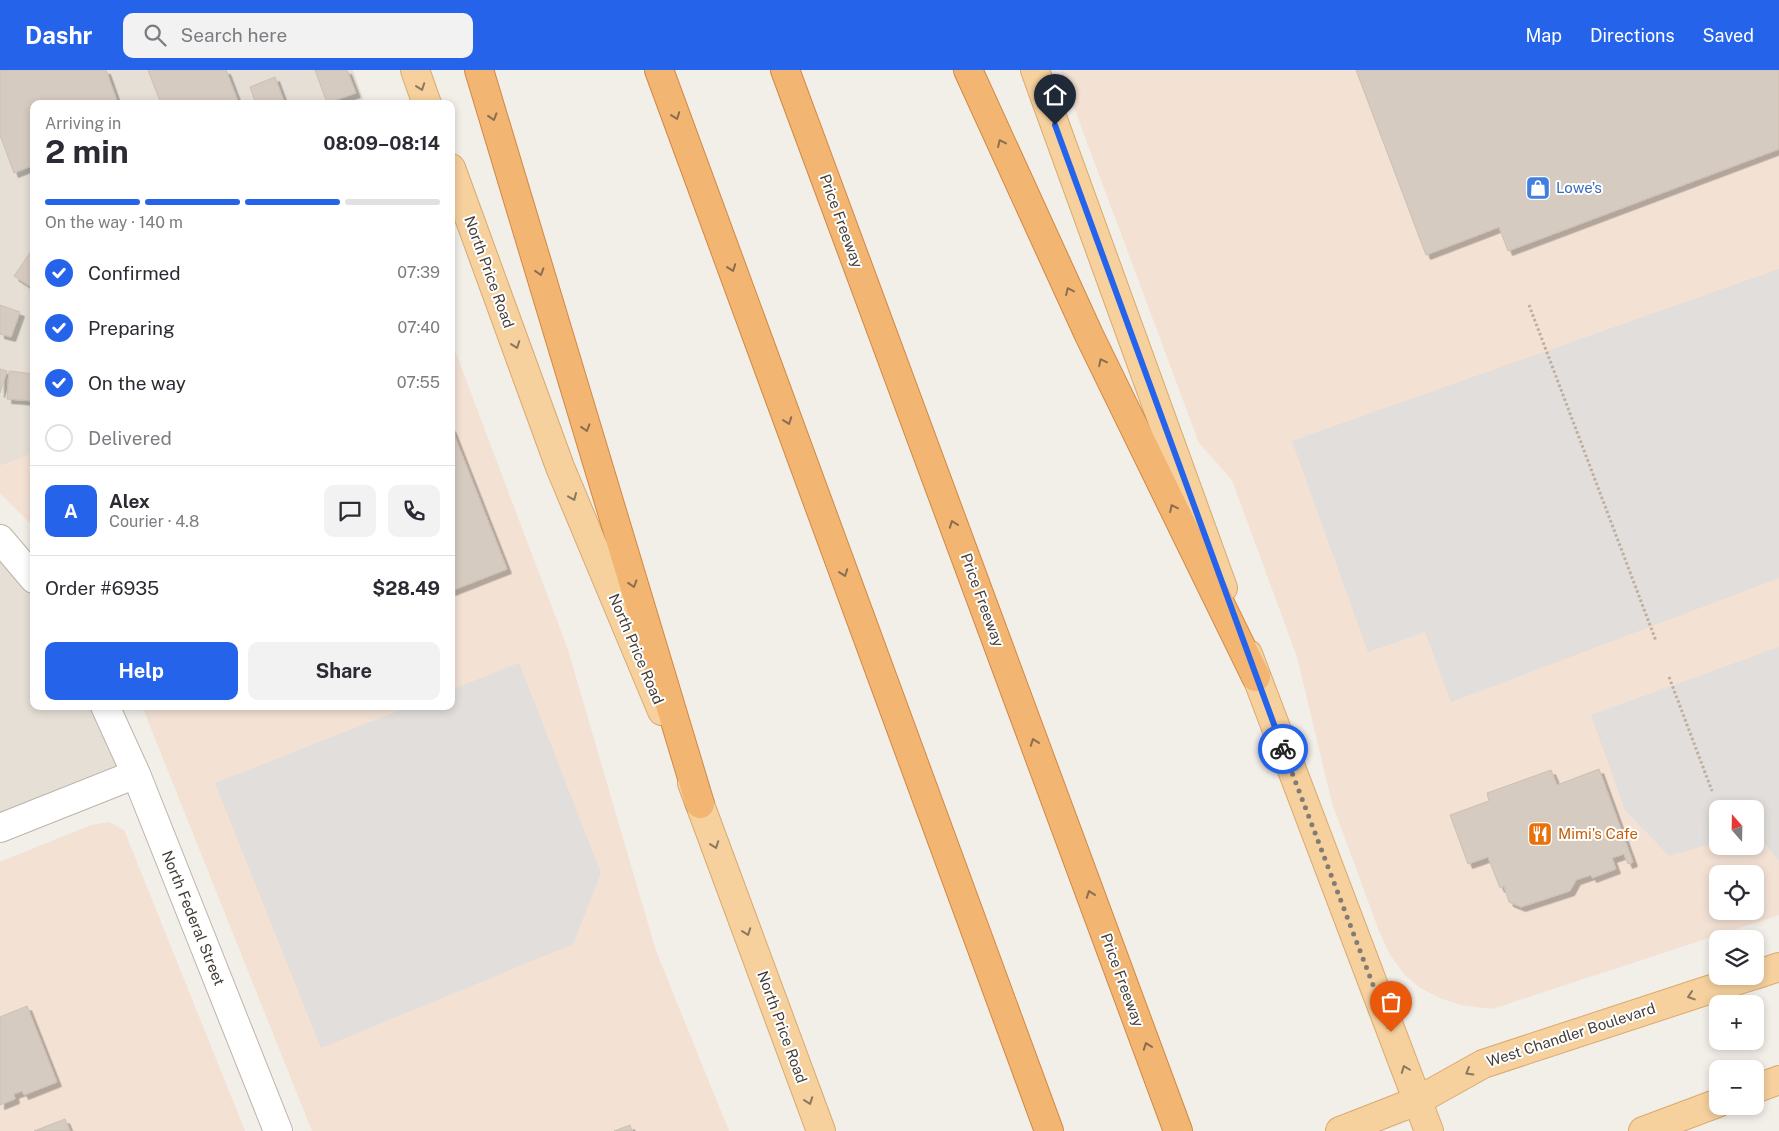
<!DOCTYPE html>
<html lang="en">
<head>
<meta charset="utf-8">
<style>
  :root { --surface:#fff; --page:#f2f2f3; --text:#2b2b33; --muted:#7c7c81; --line:#e1e1e2; --accent:#2563eb }
  body { margin:0; font-family:"Public Sans",sans-serif; background:var(--page); color:var(--text); height:100vh; display:flex; flex-direction:column; font-size:19px; white-space:nowrap }
  * { box-sizing:border-box; margin:0 }
  p { font-size:16px; color:var(--muted) }
  .icon { flex:none; width:28px; height:28px; fill:none; stroke:currentColor; stroke-width:2; stroke-linecap:round; stroke-linejoin:round }
  .map { position:relative; flex:1; overflow:hidden }
  .side { position:absolute; left:30px; top:30px; width:425px; height:610px; display:flex; flex-direction:column; background:var(--surface); border-radius:10px; box-shadow:0 2px 8px #0003 }
  .side>* { flex:none }
  .needle { width:32px; rotate:340deg }
  .tools { position:absolute; left:1709px; top:730px; display:grid; gap:10px }
  .tools a { display:grid; place-items:center; width:55px; height:55px; border-radius:10px; background:var(--surface); box-shadow:0 2px 8px #0003; font-size:25px }
  .pin { position:absolute; display:grid; place-items:center; width:42px; height:42px; color:#fff; margin:-51px -21px; border-radius:50% 50% 50% 0; rotate:-45deg; box-shadow:0 0 5px #0007 }
  .pin .icon { rotate:45deg }
  .courier { position:absolute; display:grid; place-items:center; width:50px; height:50px; margin:-25px; border:4px solid #2563eb; border-radius:50%; background:#fff; color:#222; box-shadow:0 1px 6px #0007 }
  .summary em { font-style:normal; font-weight:700 }
  .summary div { display:flex; flex-direction:column-reverse }
  .summary { display:flex; align-items:center; justify-content:space-between; height:85px; padding:0 15px }
  h1 { font-size:32px; font-weight:700; line-height:38px }
  .bar { display:grid; grid-template-columns:repeat(4,1fr); gap:8px 5px; align-content:center; height:60px; padding:0 15px }
  .bar i { height:6px; border-radius:4px; background:var(--line) }
  .bar .current { background:var(--accent) }
  .bar p { grid-column:span 4 }
  .line { display:flex; align-items:center; gap:12px; padding:0 15px; border-top:1px solid var(--line) }
  .line div { flex:1 }
  .round { display:grid; place-items:center; flex:none; width:52px; height:52px; border-radius:10px; background:var(--page) }
  ol { padding:0 15px; list-style:none }
  li { display:flex; align-items:center; gap:15px; height:55px }
  li p { margin-inline-start:auto }
  li .icon { padding:5px; border-radius:50%; background:var(--accent); color:#fff; stroke-width:4 }
  li:last-child { color:var(--muted) }
  li i { width:28px; height:28px; border:2px solid var(--line); border-radius:50% }
  .action { display:flex; gap:10px; margin-top:auto; padding:10px 15px }
  .action a { flex:1; height:58px; border-radius:10px; background:var(--accent); color:#fff; font-size:20px; font-weight:700; line-height:58px; text-align:center }
  .action a+a { background:var(--page); color:var(--text) }
  header { display:flex; align-items:center; gap:30px; box-sizing:border-box; height:70px; padding:0 25px; background:var(--accent); color:#fff }
  header strong { font-size:24px }
  nav { display:flex; gap:28px; margin-inline-start:auto; font-size:18px }
  .search { width:350px; height:45px; background:var(--page); display:flex; align-items:center; gap:12px; box-sizing:border-box; padding:0 18px; border-radius:10px; color:var(--muted); font-size:19px }
  .map>svg:first-child { display:block }
  .residential { fill:#e6dfd6 }
  .commercial { fill:#f3e1d4; fill-rule:evenodd }
  .parking { fill:#e1dedc }
  .building { fill:#d6cbc1; stroke:#cdbfb2; filter:url(#shadow) }
  .lines { fill:none; stroke-linecap:round; stroke-linejoin:round }
  .minor-casing { stroke:#bdb4ab; stroke-width:30 }
  .major-casing { stroke:#daaa6e; stroke-width:30 }
  .highway-casing { stroke:#d18843; stroke-width:30 }
  .path { stroke:#beae9d; stroke-width:3; stroke-dasharray:2.5 2.5; stroke-linecap:butt }
  .minor { stroke:#fff; stroke-width:28 }
  .major { stroke:#f6d09d; stroke-width:28 }
  .highway { stroke:#f3b572; stroke-width:28 }
  .oneway { stroke:#8c7860 }
  .oneway2 { stroke:#8b6e4f }
  .done { stroke:#827c75; stroke-width:5; stroke-dasharray:0 9 }
  .route { stroke:#2563eb; stroke-width:6 }
  .labels { text-anchor:middle; stroke-width:4; stroke-linejoin:round; paint-order:stroke }
  .shop-label { font-size:15px; fill:#366cbe; stroke:#fff; text-anchor:start }
  .street-label { font-size:15px; fill:#453e37; stroke:#fff }
  .food-label { font-size:15px; fill:#c56008; stroke:#fff; text-anchor:start }
</style>
</head>
<body>
<header>
<strong>Dashr</strong>
<div class="search"><svg class="icon" aria-label="search" viewBox="0 0 24 24"><circle cx="10" cy="10" r="6"/><path d="M15 15l6 6"/></svg>Search here</div>
<nav><a>Map</a><a>Directions</a><a>Saved</a></nav>
</header>
<div class="map">
<svg width="1779" height="1061" viewBox="0 0 1779 1061">
  <defs>
    <filter id="shadow"><feDropShadow dx="4.5" dy="4.5" stdDeviation="0" flood-color="#0004"/></filter>
  </defs>
  <rect width="100%" height="100%" fill="#f2eee8"/>
  <!-- residential -->
  <path class="residential" d="M0,0H353L365,34H34V383L0,396Z
    M0,469L34,509V636H105L136,704L0,757Z"/>
  <!-- commercial -->
  <path class="commercial" d="M1060,0H1779V845L1492,939L1461,935L1439,928L1419,917L1405,905L1390,885L1379,861L1332,733L1297,587L1232,410L1199,373ZM1718,739H1755V776H1718ZM1718,804H1755V841H1718Z
    M451,270L568,580L656,881L729,1061H312L142,636H451Z
    M34,383V457L0,423V396Z
    M109,752L124,760L245,1061H0V792L91,755Z"/>
  <!-- parking -->
  <path class="parking" d="M1779,199V508L1451,632L1425,562L1368,582L1292,371Z
    M1779,577V791L1755,761V739H1718L1717,772L1669,786L1625,740L1591,645Z
    M519,593L601,803L573,874L321,978L215,713L411,636H451V620Z"/>
  <!-- building -->
  <path class="building" d="M0,0H106L118,34H34V95L14,103L0,65Z
    M148,0H226L239,34H161Z
    M315,0H347L356,23L327,33Z
    M1356,0H1779V79L1508,181L1499,157L1426,185Z
    M275,7L285,34H256L250,17Z
    M34,177V219L14,206Z
    M0,235L20,242L11,267L0,264Z
    M0,299L7,301L0,323Z
    M9,301L34,304V331L7,329Z
    M451,357L507,499L451,521Z
    M1599,699L1633,792L1628,794L1624,784L1612,788L1616,799L1592,808L1591,805L1576,810L1570,821L1521,837L1509,832L1504,816L1500,818L1488,787L1468,794L1450,745L1489,731L1487,723L1551,700L1557,715Z
    M27,936L57,1012L24,1025L22,1021L14,1024L15,1029L0,1035V947Z
    M65,1049L70,1061H34Z
    M630,1055L632,1061H614Z"/>
  <g class="lines">
    <defs>
      <path id="minor" d="M0,469L34,509
        M105,636L136,704L278,1061
        M0,758L136,704"/>
      <path id="major" d="M415,0L427,34
        M1035,0L1223,518
        M451,98L560,397L662,641
        M1248,584L1429,1061
        M692,713L821,1061
        M1755,905L1779,897
        M1755,1019L1779,1010
        M1340,1061L1417,1031L1483,994L1751,906
        M1643,1061L1718,1033"/>
      <path id="highway" d="M479,0L700,734
        M659,0L1049,1061
        M785,0L1178,1061
        M968,0L1089,265L1256,607"/>
    </defs>
    <!-- minor casing -->
    <use href="#minor" class="minor-casing"/>
    <!-- major casing -->
    <use href="#major" class="major-casing"/>
    <!-- highway casing -->
    <use href="#highway" class="highway-casing"/>
    <!-- path -->
    <path class="path" d="M1529,235L1656,571
      M1669,607L1712,721"/>
    <!-- minor -->
    <use href="#minor" class="minor"/>
    <!-- major -->
    <use href="#major" class="major"/>
    <!-- highway -->
    <use href="#highway" class="highway"/>
  </g>
  <!-- one-way arrows -->
  <defs><path id="oneway-chevron" d="M-2-3.5L2.5 0L-2 3.5" fill="none" stroke-width="1.6" stroke-linecap="round" stroke-linejoin="round" transform="scale(1.25)"/></defs>
  <g class="oneway">
    <use href="#oneway-chevron" transform="translate(421 17) rotate(70)"/>
    <use href="#oneway-chevron" transform="translate(516 275) rotate(70)"/>
    <use href="#oneway-chevron" transform="translate(573 427) rotate(67)"/>
    <use href="#oneway-chevron" transform="translate(715 775) rotate(70)"/>
    <use href="#oneway-chevron" transform="translate(747 862) rotate(70)"/>
    <use href="#oneway-chevron" transform="translate(1691 926) rotate(162)"/>
    <use href="#oneway-chevron" transform="translate(1405 999) rotate(-111)"/>
    <use href="#oneway-chevron" transform="translate(1469 1002) rotate(150)"/>
    <use href="#oneway-chevron" transform="translate(809 1031) rotate(70)"/>
  </g>
  <g class="oneway2">
    <use href="#oneway-chevron" transform="translate(676 46) rotate(70)"/>
    <use href="#oneway-chevron" transform="translate(493 47) rotate(73)"/>
    <use href="#oneway-chevron" transform="translate(1001 73) rotate(-115)"/>
    <use href="#oneway-chevron" transform="translate(732 198) rotate(70)"/>
    <use href="#oneway-chevron" transform="translate(540 202) rotate(73)"/>
    <use href="#oneway-chevron" transform="translate(1069 221) rotate(-115)"/>
    <use href="#oneway-chevron" transform="translate(1102 292) rotate(-116)"/>
    <use href="#oneway-chevron" transform="translate(788 351) rotate(70)"/>
    <use href="#oneway-chevron" transform="translate(586 358) rotate(73)"/>
    <use href="#oneway-chevron" transform="translate(1173 438) rotate(-116)"/>
    <use href="#oneway-chevron" transform="translate(953 454) rotate(-110)"/>
    <use href="#oneway-chevron" transform="translate(844 503) rotate(70)"/>
    <use href="#oneway-chevron" transform="translate(633 514) rotate(73)"/>
    <use href="#oneway-chevron" transform="translate(1034 672) rotate(-110)"/>
    <use href="#oneway-chevron" transform="translate(1090 824) rotate(-110)"/>
    <use href="#oneway-chevron" transform="translate(1147 976) rotate(-110)"/>
  </g>
  <g class="lines">
    <!-- done -->
    <path class="done" d="M1283,679L1391,962"/>
    <!-- route -->
    <path class="route" d="M1055,55L1283,679"/>
  </g>
  <!-- icons -->
  <defs>
    <symbol id="shop-square" viewBox="-11 -11 22 22"><rect x="-9" y="-9" width="18" height="18" rx="4" fill="#3f7fe0" stroke="#fff"/><path d="M-5-2.5h2.3a2.7 3.5 0 0 1 5.4 0H5L5.5 6h-11ZM-1.5-2.5h3a1.5 2.3 0 0 0-3 0Z" fill="#fff"/></symbol>
    <symbol id="restaurant-square" viewBox="-11 -11 22 22"><rect x="-9" y="-9" width="18" height="18" rx="4" fill="#e8710a" stroke="#fff"/><path d="M-5-6h1v4h1v-4h1v4h1v-4h1v5L-1.5 .5V6h-2V.5L-5-1ZM5-6V6H3V1.5H1.5Q1.5-4 5-6Z" fill="#fff"/></symbol>
  </defs>
  <g fill-rule="evenodd">
    <use href="#shop-square" x="1524" y="104" width="28" height="28"/>
    <use href="#restaurant-square" x="1526" y="750" width="28" height="28"/>
  </g>
  <g class="labels">
    <!-- shop labels -->
    <g class="shop-label">
      <text x="1556" y="123">Lowe's</text>
    </g>
    <!-- street labels -->
    <g class="street-label">
      <text transform="translate(841 151) rotate(70)" y="5">Price Freeway</text>
      <text transform="translate(489 202) rotate(70)" y="5">North Price Road</text>
      <text transform="translate(982 530) rotate(70)" y="5">Price Freeway</text>
      <text transform="translate(636 579) rotate(67)" y="5">North Price Road</text>
      <text transform="translate(193 848) rotate(68)" y="5">North Federal Street</text>
      <text transform="translate(1122 910) rotate(70)" y="5">Price Freeway</text>
      <text transform="translate(782 957) rotate(70)" y="5">North Price Road</text>
      <text transform="translate(1571 965) rotate(-18)" y="5">West Chandler Boulevard</text>
    </g>
    <!-- food labels -->
    <g class="food-label">
      <text x="1558" y="769">Mimi's Cafe</text>
    </g>
  </g>
</svg>
<div class="tools">
<a><svg class="needle" viewBox="-14 -14 28 28"><path d="M0-13l5 13h-10z" fill="#e53935"/><path d="M0 13l5-13h-10z" fill="#7c7c81"/></svg></a>
<a><svg class="icon" aria-label="locate" viewBox="0 0 24 24"><circle cx="12" cy="12" r="6"/><path d="M12 2v4M12 18v4M2 12h4M18 12h4"/></svg></a>
<a><svg class="icon" aria-label="layers" viewBox="0 0 24 24"><path d="M12 4l9 5-9 5-9-5zM3 14l9 5 9-5"/></svg></a>
<a>+</a>
<a>−</a>
</div>
<div class="pin" style="left:1391px;top:962px;background:#ea580c"><svg class="icon" aria-label="bag" viewBox="0 0 24 24"><path d="M5 8h14l-1 12H6zM9 8a3 3 0 0 1 6 0"/></svg></div>
<div class="pin" style="left:1055px;top:55px;background:#1f2937"><svg class="icon" aria-label="home" viewBox="0 0 24 24"><path d="M3 11l9-7 9 7M6 9v11h12V9"/></svg></div>
<div class="courier" style="left:1283px;top:679px"><svg class="icon" aria-label="bike" viewBox="0 0 24 24"><circle cx="6" cy="16" r="4"/><circle cx="18" cy="16" r="4"/><path d="M6 16l4-8h5l3 8M10 8l3 8H6M13 5h3"/></svg></div>
<section class="side">
<div class="summary"><div><h1>2 min</h1><p>Arriving in</p></div><em>08:09–08:14</em></div>
<div class="bar"><i class="current"></i><i class="current"></i><i class="current"></i><i></i><p>On the way · 140 m</p></div>
<ol>
<li><svg class="icon" aria-label="check" viewBox="0 0 24 24"><path d="M5 12l5 5 9-10"/></svg>Confirmed<p>07:39</p></li>
<li><svg class="icon" aria-label="check" viewBox="0 0 24 24"><path d="M5 12l5 5 9-10"/></svg>Preparing<p>07:40</p></li>
<li><svg class="icon" aria-label="check" viewBox="0 0 24 24"><path d="M5 12l5 5 9-10"/></svg>On the way<p>07:55</p></li>
<li><i></i>Delivered</li>
</ol>
<div class="line" style="height:90px"><b class="round" style="background:var(--accent);color:#fff">A</b><div><b>Alex</b><p>Courier · 4.8</p></div><a class="round"><svg class="icon" aria-label="chat" viewBox="0 0 24 24"><path d="M4 5h16v11H9l-5 4z"/></svg></a><a class="round"><svg class="icon" aria-label="phone" viewBox="0 0 24 24"><path d="M5 4h4l2 5-3 2q2 4 5 5l2-3 5 2v4C11 20 4 13 5 4z"/></svg></a></div>
<div class="line" style="height:65px"><div>Order #6935</div><b>$28.49</b></div>
<div class="action"><a>Help</a><a>Share</a></div>
</section>
</div>
</body>
</html>
